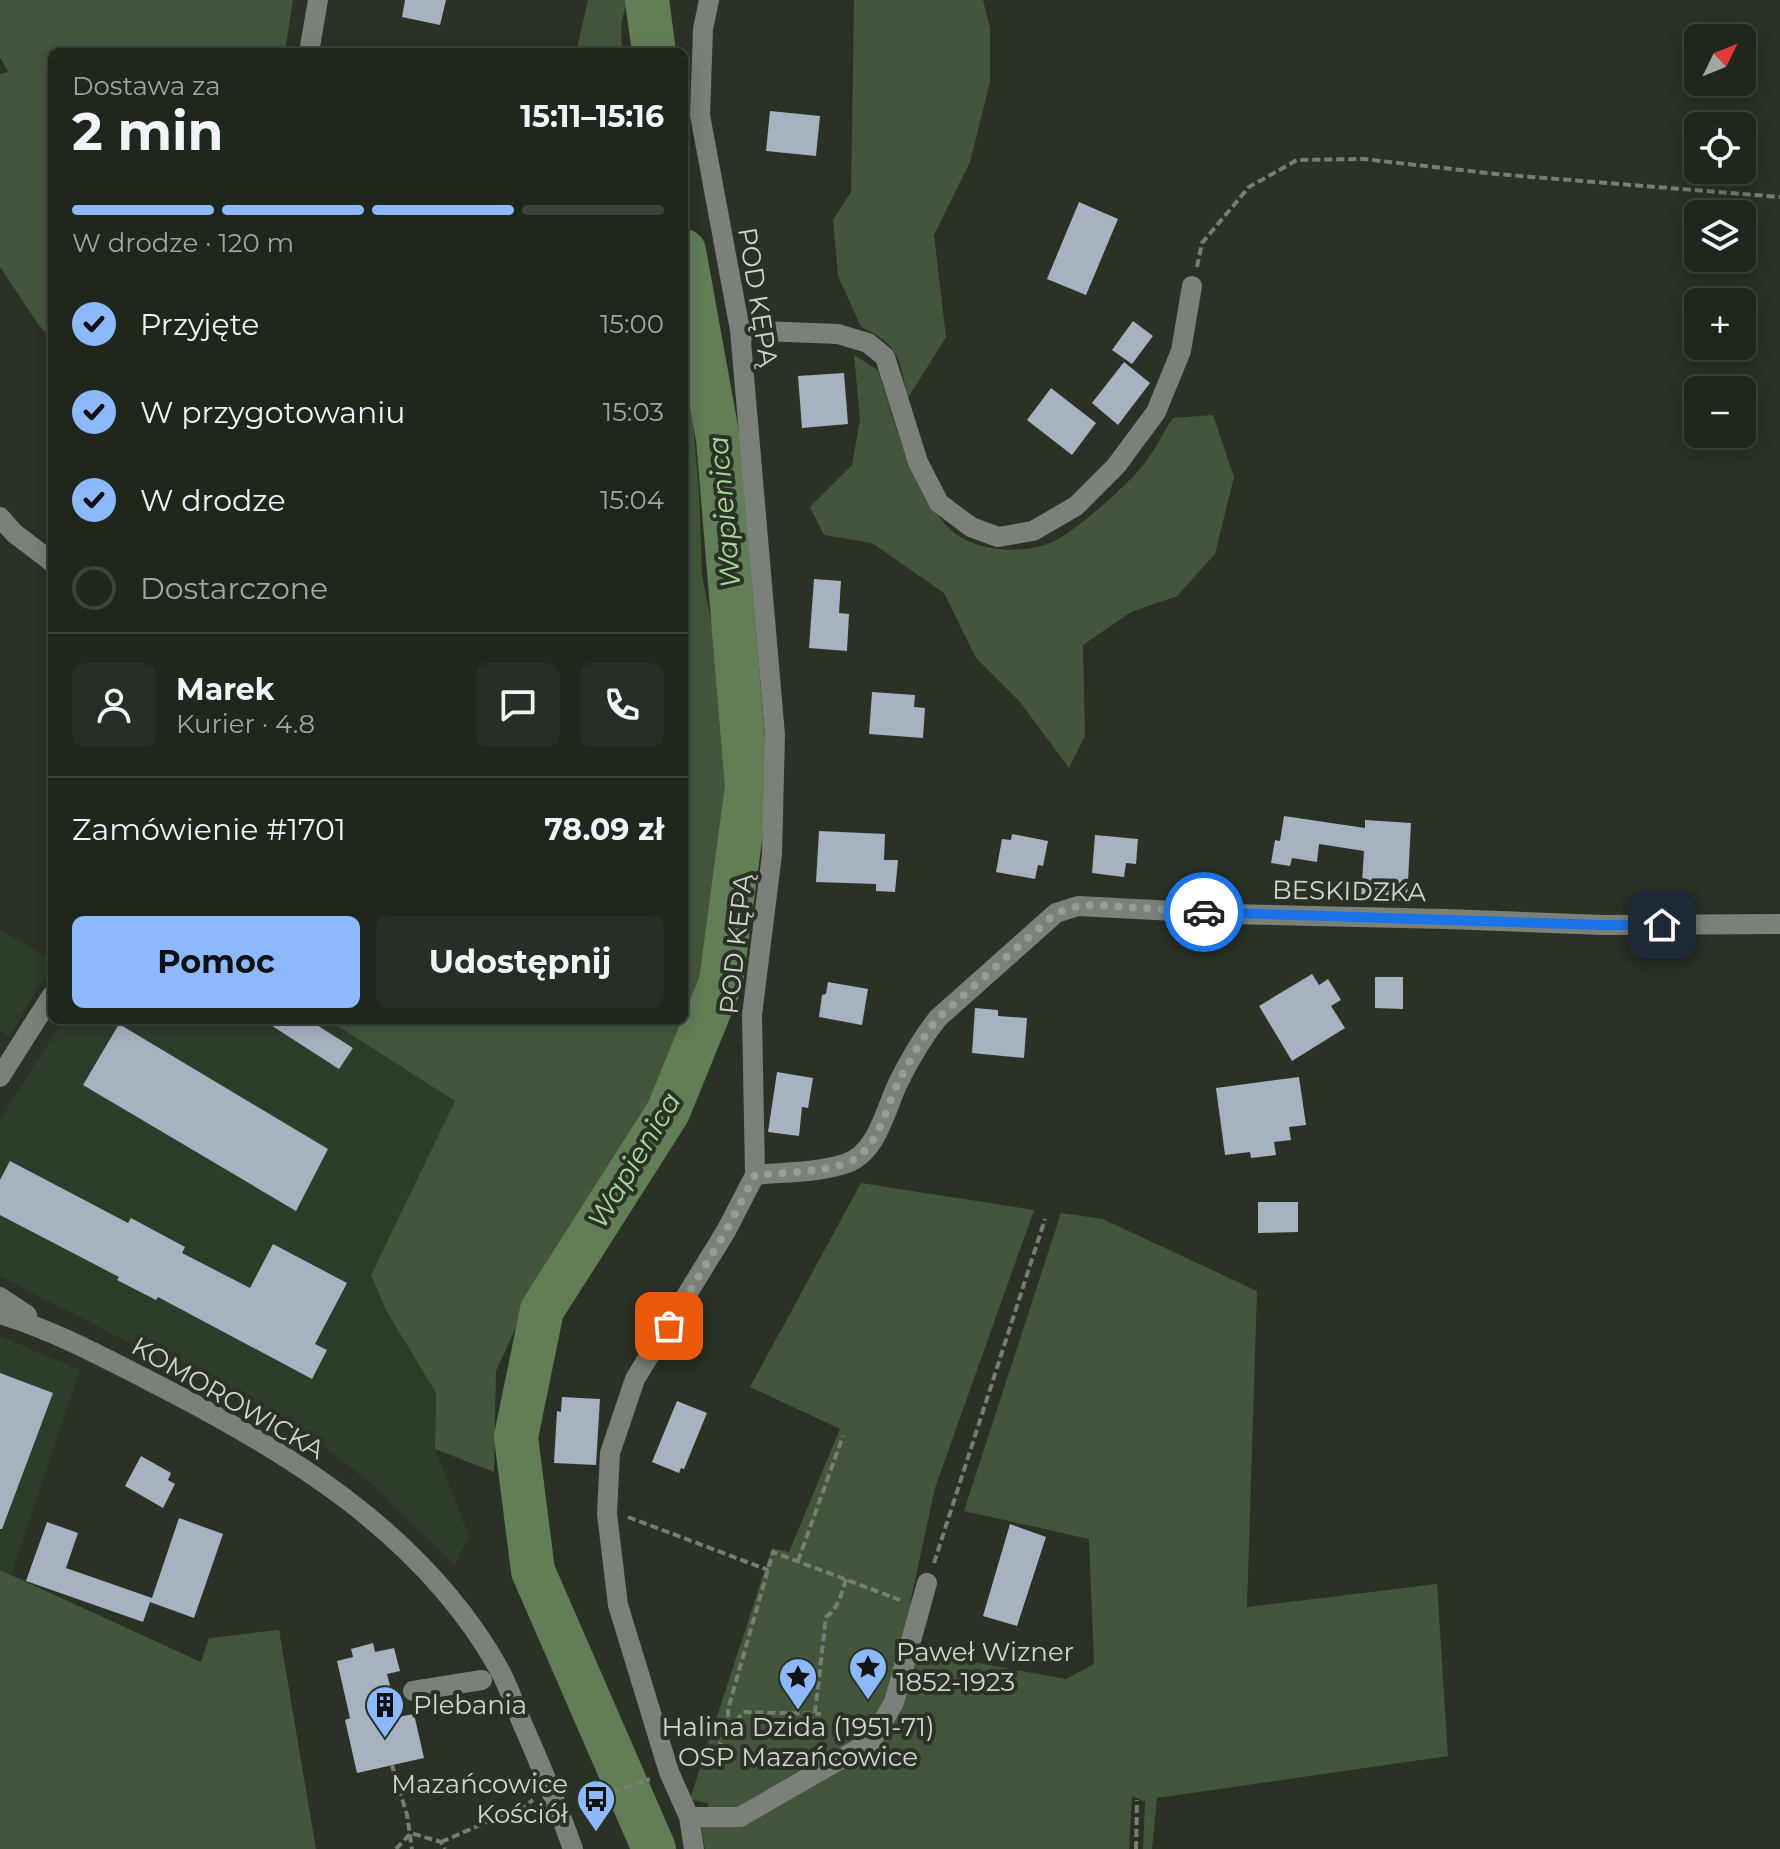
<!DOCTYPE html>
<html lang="pl">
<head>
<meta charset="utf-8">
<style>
  :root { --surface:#1f261c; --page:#272e25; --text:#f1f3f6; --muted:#a1a5a3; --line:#3c433b; --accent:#8bb9fc }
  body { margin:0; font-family:Montserrat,sans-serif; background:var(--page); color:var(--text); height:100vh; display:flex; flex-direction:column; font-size:30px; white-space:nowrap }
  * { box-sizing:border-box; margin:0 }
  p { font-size:26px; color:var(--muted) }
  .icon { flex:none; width:44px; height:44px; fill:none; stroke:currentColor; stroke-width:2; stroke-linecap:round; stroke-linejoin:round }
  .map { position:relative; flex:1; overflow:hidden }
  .panel { position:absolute; left:48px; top:48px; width:640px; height:976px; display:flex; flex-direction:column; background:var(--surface); border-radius:12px; box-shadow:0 4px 20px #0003,0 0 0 2px var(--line) }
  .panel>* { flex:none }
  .needle { width:52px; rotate:47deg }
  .controls { position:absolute; left:1684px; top:24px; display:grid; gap:16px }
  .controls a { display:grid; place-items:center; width:72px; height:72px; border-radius:12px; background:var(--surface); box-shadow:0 4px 20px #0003,0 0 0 2px var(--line); font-size:40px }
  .pin { position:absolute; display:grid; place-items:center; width:68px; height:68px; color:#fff; margin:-34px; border-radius:16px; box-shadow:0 4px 12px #0006 }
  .courier { position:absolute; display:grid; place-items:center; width:80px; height:80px; margin:-40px; border:6px solid #1a73e8; border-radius:50%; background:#fff; color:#222; box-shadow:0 2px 10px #0007 }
  .headline em { font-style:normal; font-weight:700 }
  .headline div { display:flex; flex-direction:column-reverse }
  .headline { display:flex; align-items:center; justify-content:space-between; height:136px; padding:0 24px }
  h1 { font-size:52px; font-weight:700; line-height:60px }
  .bar { display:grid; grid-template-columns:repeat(4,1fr); gap:12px 8px; align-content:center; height:96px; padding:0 24px }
  .bar i { height:10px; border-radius:6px; background:var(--line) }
  .bar .selected { background:var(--accent) }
  .bar p { grid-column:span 4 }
  .line { display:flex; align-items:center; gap:20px; padding:0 24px; border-top:2px solid var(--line) }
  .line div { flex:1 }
  .round { display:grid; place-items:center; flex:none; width:84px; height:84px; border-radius:12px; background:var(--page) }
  ol { padding:0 24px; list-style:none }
  li { display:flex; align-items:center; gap:24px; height:88px }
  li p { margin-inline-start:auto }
  li .icon { padding:8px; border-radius:50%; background:var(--accent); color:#111; stroke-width:4 }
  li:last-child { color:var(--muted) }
  li i { width:44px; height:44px; border:4px solid var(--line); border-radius:50% }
  .primary-button { display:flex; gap:16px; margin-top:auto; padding:16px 24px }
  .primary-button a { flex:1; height:92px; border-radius:12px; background:var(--accent); color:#111; font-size:32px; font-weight:700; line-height:92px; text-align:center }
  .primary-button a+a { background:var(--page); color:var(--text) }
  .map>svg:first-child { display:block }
  .built { fill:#2e3c2a }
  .green { fill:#43563c }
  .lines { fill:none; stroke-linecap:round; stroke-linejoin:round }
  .river { stroke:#617e57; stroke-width:44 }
  .building { fill:#a7b2c1 }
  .path { stroke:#767d73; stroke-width:4; stroke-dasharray:8 4; stroke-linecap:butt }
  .minor { stroke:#7b8079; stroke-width:20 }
  .done { stroke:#969d93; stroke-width:8; stroke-dasharray:0 14.4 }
  .route { stroke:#1a73e8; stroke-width:10 }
  .labels { text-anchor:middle; stroke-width:8; stroke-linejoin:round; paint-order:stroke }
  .street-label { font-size:26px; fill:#d0d6ce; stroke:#293225 }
  .poi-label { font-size:26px; fill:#d0d6ce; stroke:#293225; text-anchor:start }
  .water-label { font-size:28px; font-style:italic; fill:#abd89a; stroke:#293225 }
</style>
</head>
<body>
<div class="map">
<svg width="1780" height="1849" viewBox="0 0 1780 1849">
  <rect width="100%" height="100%" fill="#293225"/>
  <!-- built -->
  <path class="built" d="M0,930L52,960V964L9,1037L0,1032Z
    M63,1020H328L455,1101L371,1275L387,1312L436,1393L435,1449L469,1536L455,1565L370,1482L307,1434L0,1276V1120Z
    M0,1336L80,1370L11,1574L0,1570Z"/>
  <!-- green -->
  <path class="green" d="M0,0H293L285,52H52V340L38,324L0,267V74L8,72L0,57Z
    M588,0H627L621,24L622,52H576Z
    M854,0H983L990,28V82L970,162L934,235L946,337L908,398C899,360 901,345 861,327L838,276L833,220L851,192Z
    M854,355L878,370C894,420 914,501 956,534C980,552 1023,554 1050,543C1072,535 1129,484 1144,464C1155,450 1163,433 1173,418L1213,415L1234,477L1215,554L1177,596L1131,612L1083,645L1085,736L1069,768L1020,702L976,658L944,593L872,543L824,535L810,507L852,465L860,419Z
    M684,361L690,389L699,492L702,575L723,681L725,796L714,939L673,1065L615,1173L535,1286L496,1371L494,1472L435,1449L436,1393L387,1312L371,1275L455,1101L328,1020H684Z
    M861,1183L1034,1210L935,1488L911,1599L915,1611L906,1644L967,1661L1066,1679L1094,1664L1089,1539L964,1511L1061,1213L1103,1219L1257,1291L1247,1607L1437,1584L1448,1756L1157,1798L1152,1849H1143L1145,1802L1132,1796L1129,1849H705L700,1820L709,1804L690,1799L772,1548L789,1552L840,1429L750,1387Z
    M0,1570L201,1662L209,1638L279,1630L316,1849H0Z"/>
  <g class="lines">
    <!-- river -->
    <path class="river" d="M647,0L654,52
      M654,1849L533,1571L516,1437L542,1310L668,1112L721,982L747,787L718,439L684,251"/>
  </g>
  <!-- building -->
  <path class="building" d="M405,0H446L440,25L402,17Z
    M770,111L820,116L816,156L766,151Z
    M1079,202L1118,219L1086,295L1047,279Z
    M1133,321L1153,336L1132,364L1112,350Z
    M1124,362L1150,383L1118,425L1092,403Z
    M844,373L848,424L802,428L798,376Z
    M1051,388L1096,423L1072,455L1027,420Z
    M814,579L841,581L839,613L849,614L847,651L809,648Z
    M872,692L915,695L914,707L925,708L923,738L869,734Z
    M1284,816L1365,828V820L1411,823L1407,901L1361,898L1364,851L1319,844L1317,862L1292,858L1290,866L1271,863L1275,840L1280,841Z
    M819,831L885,834L884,860H898L895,892L876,891V884L816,882Z
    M1012,834L1048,841L1043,866L1038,865L1035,879L996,872L1002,839L1011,840Z
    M1095,835L1138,839L1136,864L1126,863L1124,877L1092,873Z
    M1312,974L1319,985L1328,979L1341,1000L1331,1006L1345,1028L1292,1061L1259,1006Z
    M1375,977H1403V1009L1375,1008Z
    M828,982L868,989L862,1025L819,1017L822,995L826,994Z
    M975,1008L998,1010V1016L1027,1018L1024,1058L972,1053Z
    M263,1020H309L353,1048L339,1069Z
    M119,1024L328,1149L296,1211L83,1085Z
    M777,1072L813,1078L808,1108L802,1107L799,1136L768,1132Z
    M1299,1077L1306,1125L1289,1127L1291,1140L1274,1142L1276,1155L1251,1158L1250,1152L1225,1155L1216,1088Z
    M10,1161L128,1223L131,1218L185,1247L182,1253L250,1288L273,1244L347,1283L315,1344L327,1350L312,1379L158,1297L156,1300L117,1280L119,1277L0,1215V1180Z
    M1258,1202H1298V1232L1258,1233Z
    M0,1373L53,1393L2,1529H0Z
    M562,1397L600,1399L596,1465L554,1463L557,1411L561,1412Z
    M677,1401L707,1413L684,1469L681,1468L679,1473L652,1462Z
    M141,1456L171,1473L168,1480L175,1484L163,1508L125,1486Z
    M179,1518L223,1534L194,1618L150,1602L143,1622L26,1581L47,1522L78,1533L66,1568L152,1598Z
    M1010,1524L1046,1537L1017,1626L983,1616Z
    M373,1643L375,1652L394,1648L400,1671L387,1674L398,1717L414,1714L424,1758L357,1773L345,1720L350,1718L337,1661L353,1657L351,1649Z"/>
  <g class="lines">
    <!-- path -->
    <path class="path" d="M1197,267L1202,243L1249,187L1297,160L1363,159L1496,174L1780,197
      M628,1517L768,1570
      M798,1561L843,1436
      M934,1563L1045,1219
      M815,1713L826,1617C838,1609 842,1593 846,1579
      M729,1731L743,1712L821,1714
      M392,1765L407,1815L412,1849
      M688,1767L708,1762L729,1731L728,1709L773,1552L900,1600
      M578,1799H594L650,1779
      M441,1842L524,1806L533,1800
      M396,1849L411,1833L441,1842L445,1849
      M1136,1849L1137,1800"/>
    <!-- minor -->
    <path class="minor" d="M309,52L318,0
      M740,330L838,334L868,343L885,357L918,462L939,503L971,527L998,537L1033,531L1076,506L1116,466L1156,412L1181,351L1192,286
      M0,517L14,533L52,562
      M0,1077L52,995
      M755,1175C785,1172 818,1173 847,1163C878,1152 886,1107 899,1081C910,1059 923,1037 938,1018L1056,913L1078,906L1232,914L1446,919L1603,925L1780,924
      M0,1297L27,1315
      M0,1314C52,1330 95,1353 144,1378C281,1447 422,1531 499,1669C509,1687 515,1707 523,1725C541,1766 558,1807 573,1849
      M413,1691L482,1680
      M689,1817H740L872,1741L894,1702L927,1583
      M694,1849L689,1817L669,1772L618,1605L607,1514L610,1453L635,1379L726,1231L755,1175L752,1015L772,854L775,735L740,330L700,115L703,29L709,0"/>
  </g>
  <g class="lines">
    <!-- done -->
    <path class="done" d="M669,1326L726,1231L755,1175C785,1172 818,1173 847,1163C878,1151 886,1107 899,1081C910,1059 923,1037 938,1018L1056,913L1078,906L1095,905L1204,912"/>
    <!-- route -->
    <path class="route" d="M1204,912L1603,925H1662"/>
  </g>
  <!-- icons -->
  <defs>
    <symbol id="sight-pin" viewBox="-11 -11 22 30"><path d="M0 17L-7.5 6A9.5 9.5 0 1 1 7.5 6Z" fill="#8bb9fc" stroke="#293225"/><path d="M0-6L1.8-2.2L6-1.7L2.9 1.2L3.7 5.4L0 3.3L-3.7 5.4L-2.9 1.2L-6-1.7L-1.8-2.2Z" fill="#111"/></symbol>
    <symbol id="building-pin" viewBox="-11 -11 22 30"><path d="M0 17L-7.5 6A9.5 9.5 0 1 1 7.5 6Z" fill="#8bb9fc" stroke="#293225"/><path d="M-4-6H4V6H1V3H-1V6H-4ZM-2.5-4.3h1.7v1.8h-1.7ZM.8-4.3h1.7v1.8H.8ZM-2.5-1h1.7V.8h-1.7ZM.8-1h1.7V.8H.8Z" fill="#111"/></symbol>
    <symbol id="bus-pin" viewBox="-11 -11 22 30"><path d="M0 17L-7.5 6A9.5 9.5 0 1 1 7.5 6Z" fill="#8bb9fc" stroke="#293225"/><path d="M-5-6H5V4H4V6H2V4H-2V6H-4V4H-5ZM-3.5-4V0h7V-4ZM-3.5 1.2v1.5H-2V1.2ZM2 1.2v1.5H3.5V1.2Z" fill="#111"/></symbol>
  </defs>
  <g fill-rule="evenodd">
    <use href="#sight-pin" x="846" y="1645" width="44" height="60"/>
    <use href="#sight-pin" x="776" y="1655" width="44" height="60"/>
    <use href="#building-pin" x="363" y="1683" width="44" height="60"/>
    <use href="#bus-pin" x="574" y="1777" width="44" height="60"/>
  </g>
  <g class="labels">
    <!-- street labels -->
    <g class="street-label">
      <text transform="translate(758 297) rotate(81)" y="9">POD KĘPĄ</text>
      <text transform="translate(1349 891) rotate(1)" y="9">BESKIDZKA</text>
      <text transform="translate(736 944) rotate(-84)" y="9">POD KĘPĄ</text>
      <text transform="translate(228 1398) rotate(30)" y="9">KOMOROWICKA</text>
    </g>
    <!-- poi labels -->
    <g class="poi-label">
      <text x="896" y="1661">Paweł Wizner<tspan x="896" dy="30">1852-1923</tspan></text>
      <text x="413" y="1714">Plebania</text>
      <text x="798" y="1736" text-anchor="middle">Halina Dzida (1951-71)<tspan x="798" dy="30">OSP Mazańcowice</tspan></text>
      <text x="568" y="1793" text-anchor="end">Mazańcowice<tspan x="568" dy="30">Kościół</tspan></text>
    </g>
    <!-- water labels -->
    <g class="water-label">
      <text transform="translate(724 512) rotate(-95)" y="10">Wapienica</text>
      <text transform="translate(634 1160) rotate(-59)" y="10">Wapienica</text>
    </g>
  </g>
</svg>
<div class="controls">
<a><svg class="needle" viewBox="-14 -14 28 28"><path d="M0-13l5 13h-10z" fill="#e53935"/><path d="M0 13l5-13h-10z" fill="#a1a5a3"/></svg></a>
<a><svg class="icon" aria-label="locate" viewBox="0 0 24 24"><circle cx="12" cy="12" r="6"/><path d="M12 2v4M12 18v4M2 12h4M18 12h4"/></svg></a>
<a><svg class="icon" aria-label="layers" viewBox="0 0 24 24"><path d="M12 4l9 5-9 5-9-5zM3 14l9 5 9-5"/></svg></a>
<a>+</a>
<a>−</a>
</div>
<div class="pin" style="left:669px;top:1326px;background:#ea580c"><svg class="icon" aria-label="bag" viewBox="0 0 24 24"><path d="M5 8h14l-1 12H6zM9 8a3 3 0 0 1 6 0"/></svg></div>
<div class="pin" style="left:1662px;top:925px;background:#1f2937"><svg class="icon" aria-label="home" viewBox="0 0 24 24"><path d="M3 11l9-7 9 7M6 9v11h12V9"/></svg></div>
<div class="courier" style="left:1204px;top:912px"><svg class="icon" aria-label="car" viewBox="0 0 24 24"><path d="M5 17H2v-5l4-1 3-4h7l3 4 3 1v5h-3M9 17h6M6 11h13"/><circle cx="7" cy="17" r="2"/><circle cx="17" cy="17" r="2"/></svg></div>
<section class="panel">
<div class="headline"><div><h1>2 min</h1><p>Dostawa za</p></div><em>15:11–15:16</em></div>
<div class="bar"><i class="selected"></i><i class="selected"></i><i class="selected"></i><i></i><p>W drodze · 120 m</p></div>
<ol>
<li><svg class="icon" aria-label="check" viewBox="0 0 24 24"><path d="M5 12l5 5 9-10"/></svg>Przyjęte<p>15:00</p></li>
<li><svg class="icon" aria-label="check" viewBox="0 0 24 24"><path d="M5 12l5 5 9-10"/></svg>W przygotowaniu<p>15:03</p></li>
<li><svg class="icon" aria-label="check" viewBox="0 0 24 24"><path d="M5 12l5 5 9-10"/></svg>W drodze<p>15:04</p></li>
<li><i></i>Dostarczone</li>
</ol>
<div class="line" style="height:144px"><a class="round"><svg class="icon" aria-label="person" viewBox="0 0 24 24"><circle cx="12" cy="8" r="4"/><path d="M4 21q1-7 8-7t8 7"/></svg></a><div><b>Marek</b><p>Kurier · 4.8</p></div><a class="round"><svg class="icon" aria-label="chat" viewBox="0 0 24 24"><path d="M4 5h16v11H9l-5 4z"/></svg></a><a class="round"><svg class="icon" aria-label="phone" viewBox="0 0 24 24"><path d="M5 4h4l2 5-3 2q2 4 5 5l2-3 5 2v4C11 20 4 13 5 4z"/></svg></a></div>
<div class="line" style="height:104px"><div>Zamówienie #1701</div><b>78.09 zł</b></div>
<div class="primary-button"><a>Pomoc</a><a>Udostępnij</a></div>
</section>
</div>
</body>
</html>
